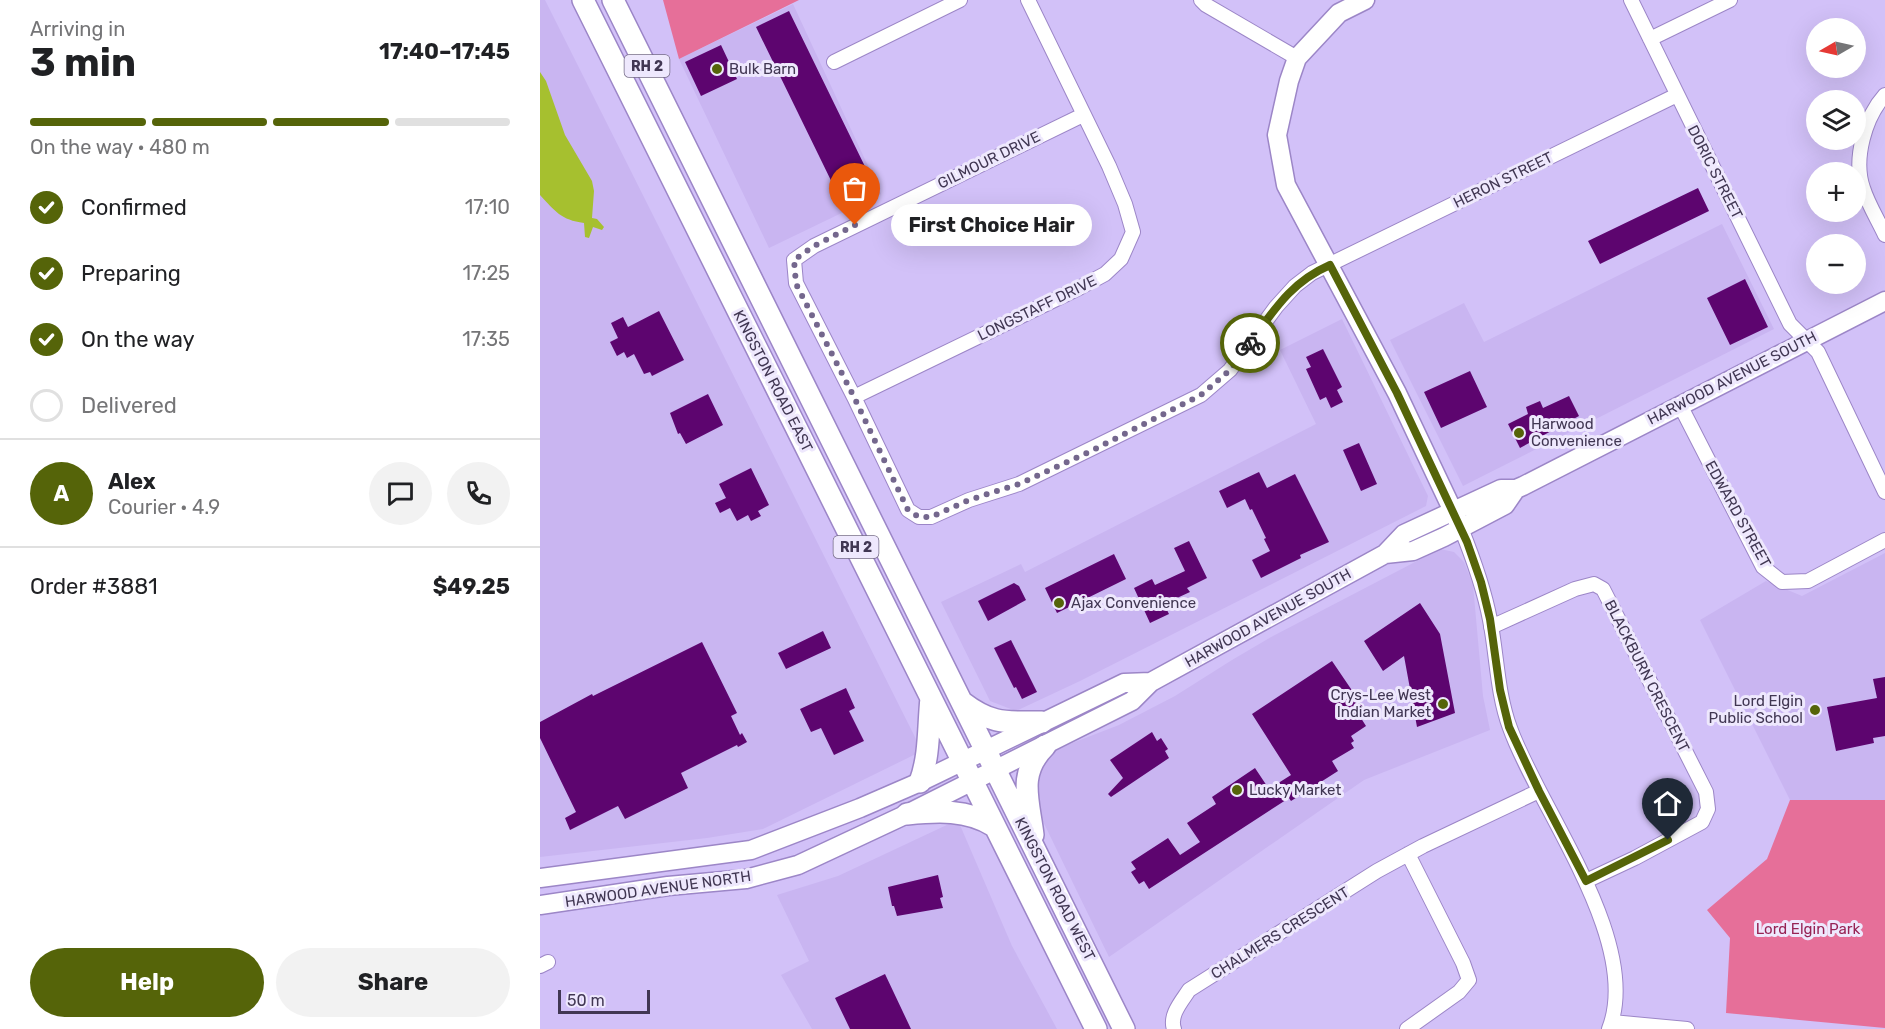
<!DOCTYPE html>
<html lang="en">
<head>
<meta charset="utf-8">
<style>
  :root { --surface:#fff; --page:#f2f2f2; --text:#202124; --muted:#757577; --line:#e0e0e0; --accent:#556409 }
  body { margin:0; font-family:Rubik,sans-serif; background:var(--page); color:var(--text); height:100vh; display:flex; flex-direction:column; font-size:22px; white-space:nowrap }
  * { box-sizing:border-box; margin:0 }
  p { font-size:20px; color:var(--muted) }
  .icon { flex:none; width:33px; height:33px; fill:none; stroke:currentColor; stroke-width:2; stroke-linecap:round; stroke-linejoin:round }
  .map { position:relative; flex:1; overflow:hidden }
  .panel { display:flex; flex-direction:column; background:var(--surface); width:540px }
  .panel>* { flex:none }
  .needle { width:39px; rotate:261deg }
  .fabs { position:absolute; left:1266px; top:18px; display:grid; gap:12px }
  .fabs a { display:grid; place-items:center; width:60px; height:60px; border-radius:50%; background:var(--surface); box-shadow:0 6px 24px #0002; font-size:30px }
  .scale { position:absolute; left:18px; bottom:15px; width:92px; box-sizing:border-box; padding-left:6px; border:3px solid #413753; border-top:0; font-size:16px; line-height:21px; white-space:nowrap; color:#413753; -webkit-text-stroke:4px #eee8fd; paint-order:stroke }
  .pin { position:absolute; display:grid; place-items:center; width:51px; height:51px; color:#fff; margin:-62px -26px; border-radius:50% 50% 50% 0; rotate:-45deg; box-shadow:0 0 6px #0007 }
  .pin .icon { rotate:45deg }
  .courier { position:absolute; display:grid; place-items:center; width:60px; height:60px; margin:-30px; border:4px solid #556409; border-radius:50%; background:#fff; color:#222; box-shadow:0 2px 8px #0007 }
  .bubble { position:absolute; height:42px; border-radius:21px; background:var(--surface); box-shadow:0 6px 24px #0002; font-size:20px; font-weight:700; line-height:42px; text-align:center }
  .overview em { font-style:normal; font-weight:700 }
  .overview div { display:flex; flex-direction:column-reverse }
  .overview { display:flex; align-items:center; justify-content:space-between; height:102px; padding:0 30px }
  h1 { font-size:39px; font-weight:700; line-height:45px }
  .bar { display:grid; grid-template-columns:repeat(4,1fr); gap:9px 6px; align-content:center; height:72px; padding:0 30px }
  .bar i { height:8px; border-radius:4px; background:var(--line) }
  .bar .active { background:var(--accent) }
  .bar p { grid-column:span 4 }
  .line { display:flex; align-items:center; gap:15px; padding:0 30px; border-top:2px solid var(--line) }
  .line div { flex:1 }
  .round { display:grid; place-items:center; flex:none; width:63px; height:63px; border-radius:32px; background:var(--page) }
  ol { padding:0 30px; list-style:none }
  li { display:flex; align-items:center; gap:18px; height:66px }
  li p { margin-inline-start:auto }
  li .icon { padding:6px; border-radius:50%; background:var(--accent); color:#fff; stroke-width:4 }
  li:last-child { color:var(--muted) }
  li i { width:33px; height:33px; border:3px solid var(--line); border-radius:50% }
  .cta { display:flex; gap:12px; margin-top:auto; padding:12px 30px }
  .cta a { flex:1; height:69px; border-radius:36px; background:var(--accent); color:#fff; font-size:24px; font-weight:700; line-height:69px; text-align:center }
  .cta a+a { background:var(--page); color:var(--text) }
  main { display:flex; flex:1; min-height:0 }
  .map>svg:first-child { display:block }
  .built { fill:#c9b5f1 }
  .green { fill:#e66f99 }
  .water { fill:#a6c02f }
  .building { fill:#5d056f }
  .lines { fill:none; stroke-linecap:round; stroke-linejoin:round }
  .street-casing { stroke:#9c86c7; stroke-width:16 }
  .secondary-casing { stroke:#9c86c7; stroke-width:21 }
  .primary-casing { stroke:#9c86c7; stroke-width:24 }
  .street { stroke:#fff; stroke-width:14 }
  .secondary { stroke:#fff; stroke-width:18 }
  .primary { stroke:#fff; stroke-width:21 }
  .done { stroke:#74678d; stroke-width:6; stroke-dasharray:0 10.8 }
  .route { stroke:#556409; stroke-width:8 }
  .poi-dot { fill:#556409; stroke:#eee8fd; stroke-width:2 }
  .labels { text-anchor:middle; stroke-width:6; stroke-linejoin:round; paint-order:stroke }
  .shield { fill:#eee8fd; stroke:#756c86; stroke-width:1.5 }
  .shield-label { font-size:14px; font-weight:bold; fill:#413753 }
  .poi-label { font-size:15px; fill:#413753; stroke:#eee8fd; text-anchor:start }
  .street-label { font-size:15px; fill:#413753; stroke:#eee8fd }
  .park-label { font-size:15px; fill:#972355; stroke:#eee8fd }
</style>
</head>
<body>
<main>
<section class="panel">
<div class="overview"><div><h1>3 min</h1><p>Arriving in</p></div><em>17:40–17:45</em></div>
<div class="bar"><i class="active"></i><i class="active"></i><i class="active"></i><i></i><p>On the way · 480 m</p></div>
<ol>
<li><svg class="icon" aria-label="check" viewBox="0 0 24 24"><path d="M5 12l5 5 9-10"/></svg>Confirmed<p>17:10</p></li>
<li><svg class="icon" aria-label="check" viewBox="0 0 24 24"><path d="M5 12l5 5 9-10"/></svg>Preparing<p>17:25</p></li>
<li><svg class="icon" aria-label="check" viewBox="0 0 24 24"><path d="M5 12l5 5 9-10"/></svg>On the way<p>17:35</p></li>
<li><i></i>Delivered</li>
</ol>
<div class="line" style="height:108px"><b class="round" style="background:var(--accent);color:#fff">A</b><div><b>Alex</b><p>Courier · 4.9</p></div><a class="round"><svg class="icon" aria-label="chat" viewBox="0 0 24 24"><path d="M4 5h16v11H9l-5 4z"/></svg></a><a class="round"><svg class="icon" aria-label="phone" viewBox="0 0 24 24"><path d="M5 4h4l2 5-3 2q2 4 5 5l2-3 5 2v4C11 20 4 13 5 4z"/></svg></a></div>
<div class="line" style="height:78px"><div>Order #3881</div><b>$49.25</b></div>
<div class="cta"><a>Help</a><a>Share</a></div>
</section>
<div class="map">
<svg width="1345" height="1029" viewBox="0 0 1345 1029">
  <rect width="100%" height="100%" fill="#d2c1f8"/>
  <!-- built -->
  <path class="built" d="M0,0H5L382,751L223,829L167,838L0,857Z
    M253,4L341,194L229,248L139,59Z
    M1182,224L1234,329L923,486L850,340L924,303L944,342Z
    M802,319L888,496L886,506L540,681L476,711L450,701L401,602L481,564L485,572L776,424L740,350Z
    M900,549L914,552L924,562L933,585L943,696L950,730L824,780L569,957L495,805L500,758L509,752L579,725L635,696L692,660L733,636Z
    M1345,553V800H1250L1160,620L1226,581L1262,596Z
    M411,823L420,825L472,946L517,1029H272L241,975L269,961L237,895L298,876Z"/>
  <!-- green -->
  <path class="green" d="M123,0H259L139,59Z
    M1250,800H1345V1028L1186,1013L1190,938L1167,910L1227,859Z"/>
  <!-- water -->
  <path class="water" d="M0,72L6,81L25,135L52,181L54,191L52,218L57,219L64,227L62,230L53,227L49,238L45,237L44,223C21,220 15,211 0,195Z"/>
  <!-- building -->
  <path class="building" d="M249,11L334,185L301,201L216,27Z
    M181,45L197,79L161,96L145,62Z
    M1158,188L1169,211L1060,264L1048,241Z
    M1205,279L1228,327L1190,345L1167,298Z
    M119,311L144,360L112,376L110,372L104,374L94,354L87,358L84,352L77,356L70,342L78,338L71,323L83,317L88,327Z
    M783,349L802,387L797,390L803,402L791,408L786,397L780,400L766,369L771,367L766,357Z
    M930,371L947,407L901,428L884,392Z
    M168,394L183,425L146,444L140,433L138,434L130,413Z
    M1029,396L1039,416L980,448L968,424L988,414L986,407L1000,401L1003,408Z
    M819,443L837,484L821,491L803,450Z
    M211,468L229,505L218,511L221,516L211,521L208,515L197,521L190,508L180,513L175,503L186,498L179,484Z
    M719,472L727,488L755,474L789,542L760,555L761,558L721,578L712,560L730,551L724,539L726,538L712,509L710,510L705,499L687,508L679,491Z
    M649,541L667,578L647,588L650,592L624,604L629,614L610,623L594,588L612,579L615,585L645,571L634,548Z
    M574,554L586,579L517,613L505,588Z
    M474,583L479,586L486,600L448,621L438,601Z
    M880,603L900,634L915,713L877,727L864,656L843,671L824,641Z
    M283,631L291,648L246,669L238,653Z
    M471,640L497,692L482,699L476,687L474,688L454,648Z
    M162,642L197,713L191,716L200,735L202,733L207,742L198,747L197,745L141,773L148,788L85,819L78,806L30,830L25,818L36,812L0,738V722L52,694L53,696Z
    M792,661L826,711L819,715L826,726L811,736L814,741L811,743L814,748L792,761L798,771L751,801L749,798L609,889L604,881L599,884L591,872L596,869L591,862L628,838L640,855L660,842L647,823L676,804L672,797L715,768L729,789L751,775L712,714Z
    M1345,677V736L1333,738L1334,743L1296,751L1287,707L1337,698L1333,679Z
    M306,688L315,708L309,711L324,741L294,755L281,728L271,732L260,709Z
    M612,732L617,741L621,738L628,749L625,751L629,758L571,797L568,794L583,778L570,760Z
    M398,875L403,897L400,898L403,908L357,916L354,906H352L348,887Z
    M345,974L371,1029H310L295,998Z"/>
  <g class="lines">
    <defs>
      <path id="street" d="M661,0L666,5L757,58
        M1091,0L1250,324L1278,352L1345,492
        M1110,39L1190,0
        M294,62L420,0
        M1345,95C1325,117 1313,159 1323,188C1328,204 1338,220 1345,235
        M543,115L274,246L254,260L256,283L314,397L368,510L379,517H391L429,500L479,484L661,395L690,370L736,307L755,286L772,273L1137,95
        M314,397L539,288L565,274L581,259L593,232L585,204L569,166L488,0
        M1140,405L1223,567L1242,582L1268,581L1345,540
        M921,528C933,558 944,588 950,620C957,655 957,693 970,728C999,809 1103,942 1069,1029
        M951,627L1035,589L1054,584L1063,589L1166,792L1168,809L1162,822L1095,858L1046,881
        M0,966L8,962
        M1072,1022L1147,1029
        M634,1029C629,1015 642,1001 649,990L837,871L883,846L999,791
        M867,1029L919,992L929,980L923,963L868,854"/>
      <path id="secondary" d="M825,0L799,13L757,58L749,81L737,135L746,185L857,393L921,528
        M845,554L873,551L904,537L965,505L976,489
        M0,878L211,850L320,808L380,782L584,683L611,682
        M0,905L128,886L206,879L258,865L367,814L592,701L611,682L845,554L864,534L961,489H976L983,486L1345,301"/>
      <path id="primary" d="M43,0L556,1029
        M73,0L584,1029
        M422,702C452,725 466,722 502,722
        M380,782C390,755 388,726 391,698
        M367,814C397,811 427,809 454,826
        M493,835C489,800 477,774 505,746"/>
    </defs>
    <!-- street casing -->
    <use href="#street" class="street-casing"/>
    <!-- secondary casing -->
    <use href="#secondary" class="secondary-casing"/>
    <!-- primary casing -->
    <use href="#primary" class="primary-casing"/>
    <!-- street -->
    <use href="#street" class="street"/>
    <!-- secondary -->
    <use href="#secondary" class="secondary"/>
    <!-- primary -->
    <use href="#primary" class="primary"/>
  </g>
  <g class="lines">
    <!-- done -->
    <path class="done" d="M315,225L274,246L254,260L256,284L314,397L368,510L379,517H391L429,500L479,484L551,451L661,395L690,370L710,343"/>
    <!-- route -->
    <path class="route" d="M710,343C734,310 751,282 790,265L857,393L927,542L941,582L950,619L960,690L969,727L999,791L1046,881L1128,840"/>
  </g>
  <!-- markers -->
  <g class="poi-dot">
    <circle cx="177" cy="69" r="6"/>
    <circle cx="979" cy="433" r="6"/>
    <circle cx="519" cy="603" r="6"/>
    <circle cx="903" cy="704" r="6"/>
    <circle cx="1275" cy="710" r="6"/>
    <circle cx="697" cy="790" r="6"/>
  </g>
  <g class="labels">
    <!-- shield labels -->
    <g class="shield">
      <rect x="84.5" y="55" width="45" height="22" rx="4.5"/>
      <rect x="293.5" y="536" width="45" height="22" rx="4.5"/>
    </g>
    <g class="shield-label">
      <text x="107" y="71">RH 2</text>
      <text x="316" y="552">RH 2</text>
    </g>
    <!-- poi labels -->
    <g class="poi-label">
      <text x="189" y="74">Bulk Barn</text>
      <text x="991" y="429">Harwood<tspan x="991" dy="17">Convenience</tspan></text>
      <text x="531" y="608">Ajax Convenience</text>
      <text x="891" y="700" text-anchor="end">Crys-Lee West<tspan x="891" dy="17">Indian Market</tspan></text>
      <text x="1263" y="706" text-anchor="end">Lord Elgin<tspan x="1263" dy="17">Public School</tspan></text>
      <text x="709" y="795">Lucky Market</text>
    </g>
    <!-- street labels -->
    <g class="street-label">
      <text transform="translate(449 160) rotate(-26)" y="5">GILMOUR DRIVE</text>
      <text transform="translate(1175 172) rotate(63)" y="5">DORIC STREET</text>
      <text transform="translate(963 180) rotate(-26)" y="5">HERON STREET</text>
      <text transform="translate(497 308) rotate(-26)" y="5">LONGSTAFF DRIVE</text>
      <text transform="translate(1192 378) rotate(-27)" y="5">HARWOOD AVENUE SOUTH</text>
      <text transform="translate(233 381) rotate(63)" y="5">KINGSTON ROAD EAST</text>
      <text transform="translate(1198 514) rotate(61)" y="5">EDWARD STREET</text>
      <text transform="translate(728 618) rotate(-29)" y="5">HARWOOD AVENUE SOUTH</text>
      <text transform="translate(1107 676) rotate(63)" y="5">BLACKBURN CRESCENT</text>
      <text transform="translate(118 889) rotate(-8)" y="5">HARWOOD AVENUE NORTH</text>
      <text transform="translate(515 889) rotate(63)" y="5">KINGSTON ROAD WEST</text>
      <text transform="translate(740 933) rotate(-32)" y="5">CHALMERS CRESCENT</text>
    </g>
    <!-- park labels -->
    <g class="park-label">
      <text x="1268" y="934">Lord Elgin Park</text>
    </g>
  </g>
</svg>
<div class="fabs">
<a><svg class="needle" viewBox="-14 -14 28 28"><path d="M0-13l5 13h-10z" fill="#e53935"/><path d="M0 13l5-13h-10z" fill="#757577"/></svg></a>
<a><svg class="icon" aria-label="layers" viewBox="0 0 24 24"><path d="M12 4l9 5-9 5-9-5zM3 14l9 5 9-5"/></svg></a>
<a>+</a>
<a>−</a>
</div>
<div class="scale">50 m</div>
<div class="pin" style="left:315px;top:225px;background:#ea580c"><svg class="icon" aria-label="bag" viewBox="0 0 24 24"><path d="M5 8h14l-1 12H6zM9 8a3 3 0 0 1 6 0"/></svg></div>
<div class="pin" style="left:1128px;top:840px;background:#1f2937"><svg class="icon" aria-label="home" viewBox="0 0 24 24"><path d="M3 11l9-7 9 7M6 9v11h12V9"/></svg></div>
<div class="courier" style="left:710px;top:343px"><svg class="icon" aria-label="bike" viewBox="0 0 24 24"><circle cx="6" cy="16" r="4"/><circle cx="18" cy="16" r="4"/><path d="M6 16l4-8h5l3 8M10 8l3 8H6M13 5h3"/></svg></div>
<div class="bubble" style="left:351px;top:204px;width:201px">First Choice Hair</div>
</div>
</main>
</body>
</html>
